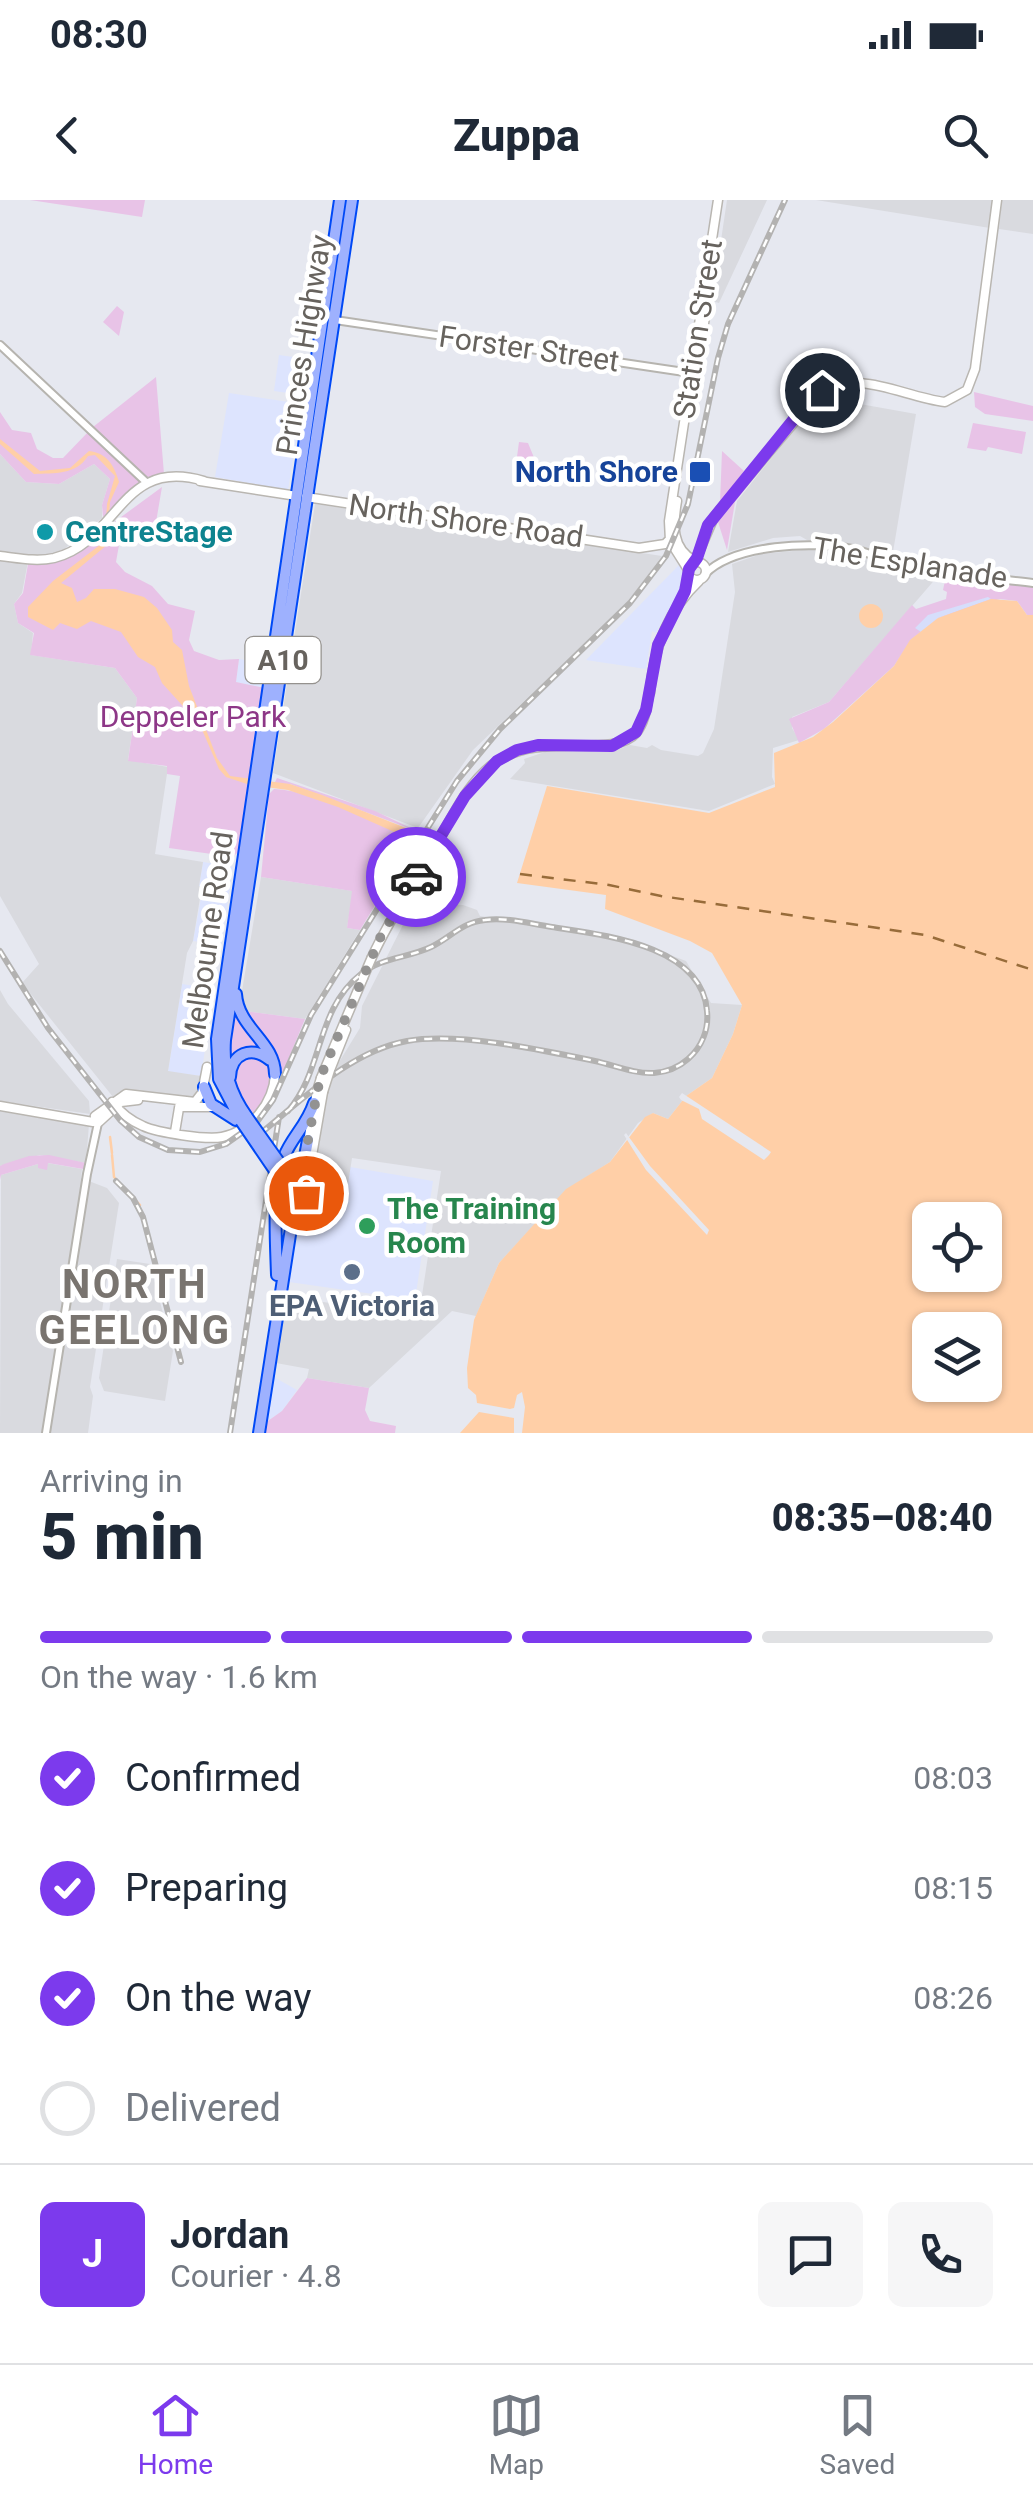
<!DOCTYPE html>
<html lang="en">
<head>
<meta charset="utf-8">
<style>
  :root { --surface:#fff; --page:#f6f6f7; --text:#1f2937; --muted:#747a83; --line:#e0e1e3; --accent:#7c3aed }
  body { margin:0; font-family:Roboto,sans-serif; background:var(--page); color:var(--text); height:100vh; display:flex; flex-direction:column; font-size:38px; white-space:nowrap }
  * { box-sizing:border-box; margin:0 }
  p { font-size:32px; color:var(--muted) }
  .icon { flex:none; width:55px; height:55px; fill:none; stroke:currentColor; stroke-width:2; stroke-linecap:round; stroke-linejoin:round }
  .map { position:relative; height:1233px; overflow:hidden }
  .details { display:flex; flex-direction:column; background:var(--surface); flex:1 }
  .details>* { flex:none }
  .controls { position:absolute; left:912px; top:1002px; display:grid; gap:20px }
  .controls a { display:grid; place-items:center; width:90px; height:90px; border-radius:15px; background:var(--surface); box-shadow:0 2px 8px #0004; font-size:50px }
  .pin { position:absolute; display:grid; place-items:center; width:85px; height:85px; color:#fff; margin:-42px; border:5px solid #fff; border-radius:50%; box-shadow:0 2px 10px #0007 }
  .courier { position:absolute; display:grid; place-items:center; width:100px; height:100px; margin:-50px; border:8px solid #7c3aed; border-radius:50%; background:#fff; color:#222; box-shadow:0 2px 12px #0007 }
  .head em { font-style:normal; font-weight:800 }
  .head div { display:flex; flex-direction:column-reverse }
  .head { display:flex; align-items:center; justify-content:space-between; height:170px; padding:0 40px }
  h1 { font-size:65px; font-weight:800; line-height:75px }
  .bar { display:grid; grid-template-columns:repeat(4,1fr); gap:15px 10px; align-content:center; height:120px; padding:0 40px }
  .bar i { height:12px; border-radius:8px; background:var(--line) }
  .bar .on { background:var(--accent) }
  .bar p { grid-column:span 4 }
  .line { display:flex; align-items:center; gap:25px; padding:0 40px; border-top:2px solid var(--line) }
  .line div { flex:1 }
  .round { display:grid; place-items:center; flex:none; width:105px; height:105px; border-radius:15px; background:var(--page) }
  ol { padding:0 40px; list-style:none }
  li { display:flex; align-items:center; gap:30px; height:110px }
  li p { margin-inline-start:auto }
  li .icon { padding:10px; border-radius:50%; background:var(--accent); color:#fff; stroke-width:4 }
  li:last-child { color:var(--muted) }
  li i { width:55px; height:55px; border:5px solid var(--line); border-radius:50% }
  .status { display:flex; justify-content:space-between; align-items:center; height:70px; padding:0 50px; background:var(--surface); direction:ltr }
  .status svg { height:28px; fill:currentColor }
  header { display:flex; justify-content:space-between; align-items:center; height:130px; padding:0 40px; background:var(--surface); font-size:45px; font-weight:800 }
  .tab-bar { display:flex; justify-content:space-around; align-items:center; height:140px; border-top:2px solid var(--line); background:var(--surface); font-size:28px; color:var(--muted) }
  .tab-bar a { display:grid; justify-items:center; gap:5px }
  .tab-bar .on { color:var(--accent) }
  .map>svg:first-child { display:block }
  .commercial { fill:#dde4fe }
  .industrial { fill:#d9dadf }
  .green { fill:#e8c3e7 }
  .sand { fill:#d6defb }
  .water { fill:#ffcfa7; fill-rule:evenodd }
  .pier { fill:#e6e8f0 }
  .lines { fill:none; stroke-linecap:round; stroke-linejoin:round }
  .stream { stroke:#ffcfa7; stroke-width:2.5 }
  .ferry { stroke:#986c3a; stroke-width:2.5; stroke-dasharray:12 10; stroke-linecap:butt }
  .tertiary-casing { stroke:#b6b4af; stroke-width:10 }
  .secondary-casing { stroke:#b9b6b1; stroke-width:11 }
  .trunk-casing { stroke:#0049f6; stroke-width:14 }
  .tertiary { stroke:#fff; stroke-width:6 }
  .secondary { stroke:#fff; stroke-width:8 }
  .trunk { stroke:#9eb1fe; stroke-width:10 }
  .rail-casing { stroke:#b3b2b1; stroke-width:6 }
  .rail { stroke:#fff; stroke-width:2.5; stroke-dasharray:8; stroke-linecap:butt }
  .secondary-bridge-casing { stroke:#b9b6b1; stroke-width:11; stroke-linecap:butt }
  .trunk-bridge-casing { stroke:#0049f6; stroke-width:14; stroke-linecap:butt }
  .secondary-bridge { stroke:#fff; stroke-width:8 }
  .trunk-bridge { stroke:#9eb1fe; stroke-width:10 }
  .done { stroke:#939291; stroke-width:10; stroke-dasharray:0 18 }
  .route { stroke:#7c3aed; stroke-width:12 }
  .transit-dot { fill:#1a4fb4; stroke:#fff; stroke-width:4 }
  .culture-dot { fill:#0f9aa8; stroke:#fff; stroke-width:4 }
  .leisure-dot { fill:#2e9e5b; stroke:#fff; stroke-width:4 }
  .service-dot { fill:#5c6f8a; stroke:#fff; stroke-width:4 }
  .labels { text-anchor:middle; stroke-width:9; stroke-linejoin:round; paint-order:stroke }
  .shield { fill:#fff; stroke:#95928e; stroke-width:2.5 }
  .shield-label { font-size:28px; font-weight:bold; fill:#67635e }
  .street-label { font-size:30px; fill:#67635e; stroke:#fff }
  .transit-label { font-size:30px; font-weight:bold; fill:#164399; stroke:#fff; text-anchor:end }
  .culture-label { font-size:30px; font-weight:bold; fill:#0d838f; stroke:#fff; text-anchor:start }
  .park-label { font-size:30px; fill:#8d3787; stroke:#fff }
  .leisure-label { font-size:30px; font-weight:bold; fill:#27864d; stroke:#fff; text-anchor:start }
  .service-label { font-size:30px; font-weight:bold; fill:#4e5e75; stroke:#fff }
  .district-label { font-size:40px; font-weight:bold; letter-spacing:2.5px; fill:#79746f; stroke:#fff }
</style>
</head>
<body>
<div class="status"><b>08:30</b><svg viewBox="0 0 49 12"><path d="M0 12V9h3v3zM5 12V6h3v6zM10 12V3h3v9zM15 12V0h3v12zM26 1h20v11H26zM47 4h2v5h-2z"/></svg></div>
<header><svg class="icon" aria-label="back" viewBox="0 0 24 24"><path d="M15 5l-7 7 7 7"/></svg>Zuppa<svg class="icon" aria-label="search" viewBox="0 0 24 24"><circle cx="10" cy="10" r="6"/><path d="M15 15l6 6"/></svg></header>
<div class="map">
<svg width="1033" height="1233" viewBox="0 0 1033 1233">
  <rect width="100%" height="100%" fill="#e6e8f0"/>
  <!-- commercial -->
  <path class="commercial" d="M279,155L307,159L302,195L274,191Z
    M229,193L302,204L288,290L215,277Z
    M679,365L685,378L683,386L656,433L652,431L646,469L586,460Z
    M239,459L268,464L265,488L236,482Z
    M203,662L233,667L221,745L193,741L201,698L206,688L199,687Z
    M182,784L214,789L201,876L168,872Z
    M350,967L433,981L415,1100L289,1082L296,1040L310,1005L343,1010Z
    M272,1176L297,1190L282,1211L265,1223Z"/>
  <!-- industrial -->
  <path class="industrial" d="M727,0H767L719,103L712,101Z
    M816,0H992L990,28Z
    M1002,0H1033V34L999,29Z
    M832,199L916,214L892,358L853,345L807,340L800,336L773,338L728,352L737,301L810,210L819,201Z
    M0,254L26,282L59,284L94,264L110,279L102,305V318L63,350L52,355L29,356L22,393L14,404L18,423L33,433L31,455L115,468L137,498L128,560L168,567L155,654L203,662L199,686L207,688L200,698L193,741L187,753L168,871L201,876L198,893L190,899L132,891L119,892L113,897L22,783L39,764L0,696Z
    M315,304L662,356L627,403L473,550L418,628L273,573Z
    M813,349L865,357L895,369L938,376L829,502L792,517V528L799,540L773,548L772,577L775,584L709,611L510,579L525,563L524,559L545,552H611L630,545L647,548L652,545L661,550L698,556L703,553L714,529L735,392L732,364L761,354Z
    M261,677L353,691L347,728L360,730L305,819L244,811L241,797Z
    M414,703L463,705L477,710L480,716L622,737L686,761L711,803L742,805L733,834L712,878L686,896L668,919L653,913L638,923L610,962L566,990L499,1063L476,1116L452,1111L369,1188L307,1178L309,1169L276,1163L286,1097L419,1115L441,971L352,958L344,1010L310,1005L327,894L336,867L360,828L362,806Z
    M0,790L8,804L89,901L90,914L0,901Z
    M0,911L89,924L86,963L40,955L0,966Z
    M47,963L82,969L81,978L107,988L119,1003L90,1187L93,1196L88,1233H0L1,975L38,964L47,969Z
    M117,1059L150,1064L173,1151L165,1201L104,1191L99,1178Z"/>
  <!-- green -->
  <path class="green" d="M30,0H145L142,17Z
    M117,106L124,112L119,136L103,122Z
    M156,177L164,274L151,278L143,276L93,227Z
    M974,192L1033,206V221L985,214L975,207Z
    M0,212L12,230L31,233L37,249L53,258H63L89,231L140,282L103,317L102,305L110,279L94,264L59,284L26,282L0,254Z
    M973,223L1026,232L1022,254L988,247L986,251L967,248Z
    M797,224L735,302L727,350L717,319Z
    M519,242L528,243L535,260L532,282L514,279Z
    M722,251L744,271L720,303Z
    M162,287L154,334L122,328L116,362L125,372L152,386L168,404L195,411L189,440L194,451L219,460L239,459L236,482L265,488L238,652L233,657L169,648L180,576L167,574V566L128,561L137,498L115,468L30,455L34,433L18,423L14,404L23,393L28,364L51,363L68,356Z
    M946,376L1033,387V415H1027L1017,401L1000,399L938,418L912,439L894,466L824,529L799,543L789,519L829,502L912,405L916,409L946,399L947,392L943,390Z
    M277,578L375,611L419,632L290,584H274Z
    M274,589C322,592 372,622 415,640L360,730L347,728L352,691L261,677L269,594Z
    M234,801L244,811L305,819L278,884C270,888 262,907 251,916C223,874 226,848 234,801Z
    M49,955L86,963L83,969L48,963L47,970L38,968V964L1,975L0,980V966L4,964L29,956Z
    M307,1178L369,1188L365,1210L370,1221L396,1226L395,1233H264L265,1223L282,1211Z"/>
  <!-- sand -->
  <path class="sand" d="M988,397L991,399L938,418L921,432L915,428L928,415Z"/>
  <!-- water -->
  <path class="water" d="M0,239L40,271L70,268L89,251C107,253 114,265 119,282L110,302L107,345L61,383L72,388L77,402L86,398L94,389H115L144,397L157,408L172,430L173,442L182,450L189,486L217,558L230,576L290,584L322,595L419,633L462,659V662L338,607L288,590L250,585L226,577L219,569L200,525L162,483L155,467L138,457L121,432L91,421L77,429L60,423L53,430L28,417V407L53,381L105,341L107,304L115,276L95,255L88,256C76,275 54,273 34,274L0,244Z
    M991,399L1017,401L1027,415H1033V1233H522L525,1207L522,1192L517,1195L514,1208L510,1209L477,1203L476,1195L468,1188L467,1168L474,1120L499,1063L566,989L610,962L645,917L653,913L668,919L686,896L712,878L733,834L742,805L712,753L690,741L605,709L606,695L517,683L547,586L709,613L775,587L774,553L813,537L833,522L894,466L910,440L938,418ZM930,1020H985V1075H930ZM930,1130H985V1185H930Z
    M859 416a12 12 0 1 1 24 0a12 12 0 1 1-24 0Z
    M479,1212L514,1218V1233H460Z"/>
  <!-- pier -->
  <path class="pier" d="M682,893L771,952L769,955L764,960L702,919L699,909L681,900L679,897Z
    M626,933L650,966L709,1030L707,1035L646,970L624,935Z"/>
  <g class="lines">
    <!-- stream -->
    <path class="stream" d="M110,937L112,953
      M112,955L114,977L140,1005"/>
    <!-- ferry -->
    <path class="ferry" d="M520,674L609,685L661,696L925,735L1033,770"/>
    <defs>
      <path id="tertiary" d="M335,120L691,173
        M0,145L146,282
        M705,374C734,344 814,341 852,349C872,353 891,363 911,367C951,374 992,378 1033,383
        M46,1233L87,974L98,923"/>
      <path id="secondary" d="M694,188L714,59
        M200,281L297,296
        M306,297L639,348L665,344L674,335
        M677,301C673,324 671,349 695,361
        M0,356C18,358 36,362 54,358C119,342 120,256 204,281
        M695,361L714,317L819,193C860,168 902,197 945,202L967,190L975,169L997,0
        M688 371a9 9 0 1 1 18 0a9 9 0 1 1-18 0Z
        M689,371L670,341L669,321L718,0
        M650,493C653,451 667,411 699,381
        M372,757C389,720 412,685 433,650C452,619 466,583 496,562C540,530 612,560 636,533C646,521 647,503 650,489
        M330,870L346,830
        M321,878L363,778
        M112,902C120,912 131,921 143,926C158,933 207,940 222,937C251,931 274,903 275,874
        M0,906L93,922
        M182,907H217
        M95,916L126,894L195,902L202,893L207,867
        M99,922L121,902L138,900
        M175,932L180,902
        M308,942L317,891
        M301,1019L323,892"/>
      <path id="trunk" d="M236,794C238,828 275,842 275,874
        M230,877C231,853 252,845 270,860
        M204,887L211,904L236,920
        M247,917C230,893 223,870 225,840L352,0
        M241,921L219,879L217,839L340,0
        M287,966L295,971L303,967L308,940
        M277,1075C276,1040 272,991 284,957C291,938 307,925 314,903
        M259,1233L294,1009L293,991L286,972"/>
    </defs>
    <!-- tertiary casing -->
    <use href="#tertiary" class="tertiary-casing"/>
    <!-- secondary casing -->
    <use href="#secondary" class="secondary-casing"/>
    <!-- trunk casing -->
    <use href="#trunk" class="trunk-casing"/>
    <!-- tertiary -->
    <use href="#tertiary" class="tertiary"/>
    <!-- secondary -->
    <use href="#secondary" class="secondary"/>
    <!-- trunk -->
    <use href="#trunk" class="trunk"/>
    <defs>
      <path id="rail" d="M0,751L48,828L120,920L139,937L168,950L200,952L226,944L257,922L273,900L311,815L457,581L500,529L630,403L666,356L688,304L718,158L728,124L785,0
        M261,933C303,899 351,851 407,841C459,832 542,850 595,861C614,865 634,874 654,873C667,872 679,867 688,859C702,847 709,829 707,811C702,745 603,735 552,727C531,724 507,717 485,720C462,722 450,738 431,747C408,758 382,757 361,774C315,810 324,870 288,911
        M116,981L133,998L143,1017L181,1162
        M230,1233L279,917"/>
    </defs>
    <!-- rail casing -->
    <use href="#rail" class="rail-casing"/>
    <!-- rail -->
    <use href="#rail" class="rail"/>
    <defs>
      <path id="secondary-bridge" d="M363,778L372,757
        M317,891L321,878
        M323,892L330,870"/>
      <path id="trunk-bridge" d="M247,917L286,972
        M241,921L284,984"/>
    </defs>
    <!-- secondary-bridge casing -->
    <use href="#secondary-bridge" class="secondary-bridge-casing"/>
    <!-- trunk-bridge casing -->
    <use href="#trunk-bridge" class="trunk-bridge-casing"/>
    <!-- secondary-bridge -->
    <use href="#secondary-bridge" class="secondary-bridge"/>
    <!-- trunk-bridge -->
    <use href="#trunk-bridge" class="trunk-bridge"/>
  </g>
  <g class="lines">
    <!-- done -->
    <path class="done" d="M306,993L312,956L308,940L320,878L380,738L416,677"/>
    <!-- route -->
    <path class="route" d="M416,677L465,596L497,561L517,550L538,545L612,546L636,532L646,510L658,445L685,391L689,369L697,358L708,325L807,203L822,190"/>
  </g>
  <!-- markers -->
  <rect class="transit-dot" x="688" y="260" width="24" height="24" rx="5"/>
  <circle class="culture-dot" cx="45" cy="332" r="10"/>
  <circle class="leisure-dot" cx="367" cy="1026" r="10"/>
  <circle class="service-dot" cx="352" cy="1072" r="10"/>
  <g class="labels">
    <!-- shield labels -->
    <rect class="shield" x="245.5" y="437" width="75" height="46" rx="8"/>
    <g class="shield-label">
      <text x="283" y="470">A10</text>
    </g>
    <!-- street labels -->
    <g class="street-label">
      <text transform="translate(698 129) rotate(-81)" y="10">Station Street</text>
      <text transform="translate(304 145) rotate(-81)" y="10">Princes Highway</text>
      <text transform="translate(529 149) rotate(8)" y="10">Forster Street</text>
      <text transform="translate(466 321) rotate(8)" y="10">North Shore Road</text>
      <text transform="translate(910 363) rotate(9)" y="10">The Esplanade</text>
      <text transform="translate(208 740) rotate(-82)" y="10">Melbourne Road</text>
    </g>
    <!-- transit labels -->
    <g class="transit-label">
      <text x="678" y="282">North Shore</text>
    </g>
    <!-- culture labels -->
    <g class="culture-label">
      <text x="65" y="342">CentreStage</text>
    </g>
    <!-- park labels -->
    <g class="park-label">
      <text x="193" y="527">Deppeler Park</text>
    </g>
    <!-- leisure labels -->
    <g class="leisure-label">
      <text x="387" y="1019">The Training<tspan x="387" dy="34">Room</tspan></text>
    </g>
    <!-- service labels -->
    <g class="service-label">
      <text x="352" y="1116">EPA Victoria</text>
    </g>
    <!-- district labels -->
    <g class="district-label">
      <text x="135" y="1098">NORTH<tspan x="135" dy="46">GEELONG</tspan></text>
    </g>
  </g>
</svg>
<div class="controls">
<a><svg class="icon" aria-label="locate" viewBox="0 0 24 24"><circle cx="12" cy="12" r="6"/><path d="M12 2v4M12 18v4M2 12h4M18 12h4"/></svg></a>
<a><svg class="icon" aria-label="layers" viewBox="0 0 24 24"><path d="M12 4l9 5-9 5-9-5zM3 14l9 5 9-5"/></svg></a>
</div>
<div class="pin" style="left:306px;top:993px;background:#ea580c"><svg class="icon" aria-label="bag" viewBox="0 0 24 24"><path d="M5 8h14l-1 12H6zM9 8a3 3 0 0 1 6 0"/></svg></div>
<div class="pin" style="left:822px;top:190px;background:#1f2937"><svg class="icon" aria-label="home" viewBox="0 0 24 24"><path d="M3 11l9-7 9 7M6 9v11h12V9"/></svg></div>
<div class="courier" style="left:416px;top:677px"><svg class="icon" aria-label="car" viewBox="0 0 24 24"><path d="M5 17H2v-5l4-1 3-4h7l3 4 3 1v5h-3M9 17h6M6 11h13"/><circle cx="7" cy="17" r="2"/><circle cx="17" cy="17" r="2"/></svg></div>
</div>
<section class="details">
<div class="head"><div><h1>5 min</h1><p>Arriving in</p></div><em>08:35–08:40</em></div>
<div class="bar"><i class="on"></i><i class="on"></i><i class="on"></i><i></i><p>On the way · 1.6 km</p></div>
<ol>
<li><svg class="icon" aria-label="check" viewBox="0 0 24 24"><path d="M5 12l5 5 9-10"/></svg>Confirmed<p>08:03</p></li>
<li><svg class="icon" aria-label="check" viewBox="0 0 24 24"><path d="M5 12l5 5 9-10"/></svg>Preparing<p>08:15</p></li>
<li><svg class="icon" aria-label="check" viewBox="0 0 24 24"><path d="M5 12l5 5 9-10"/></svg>On the way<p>08:26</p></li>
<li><i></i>Delivered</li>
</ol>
<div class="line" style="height:180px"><b class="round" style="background:var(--accent);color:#fff">J</b><div><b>Jordan</b><p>Courier · 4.8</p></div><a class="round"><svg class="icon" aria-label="chat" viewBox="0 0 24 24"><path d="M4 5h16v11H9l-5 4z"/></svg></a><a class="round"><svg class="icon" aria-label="phone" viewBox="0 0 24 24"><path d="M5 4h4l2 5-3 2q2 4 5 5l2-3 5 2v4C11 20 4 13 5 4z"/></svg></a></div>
</section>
<nav class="tab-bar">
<a class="on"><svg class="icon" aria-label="home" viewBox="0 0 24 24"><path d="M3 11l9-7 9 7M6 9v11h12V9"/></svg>Home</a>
<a><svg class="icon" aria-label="map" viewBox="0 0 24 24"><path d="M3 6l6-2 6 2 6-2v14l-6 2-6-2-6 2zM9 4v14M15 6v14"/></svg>Map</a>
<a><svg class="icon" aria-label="saved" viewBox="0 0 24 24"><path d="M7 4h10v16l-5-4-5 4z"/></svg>Saved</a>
</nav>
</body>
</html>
